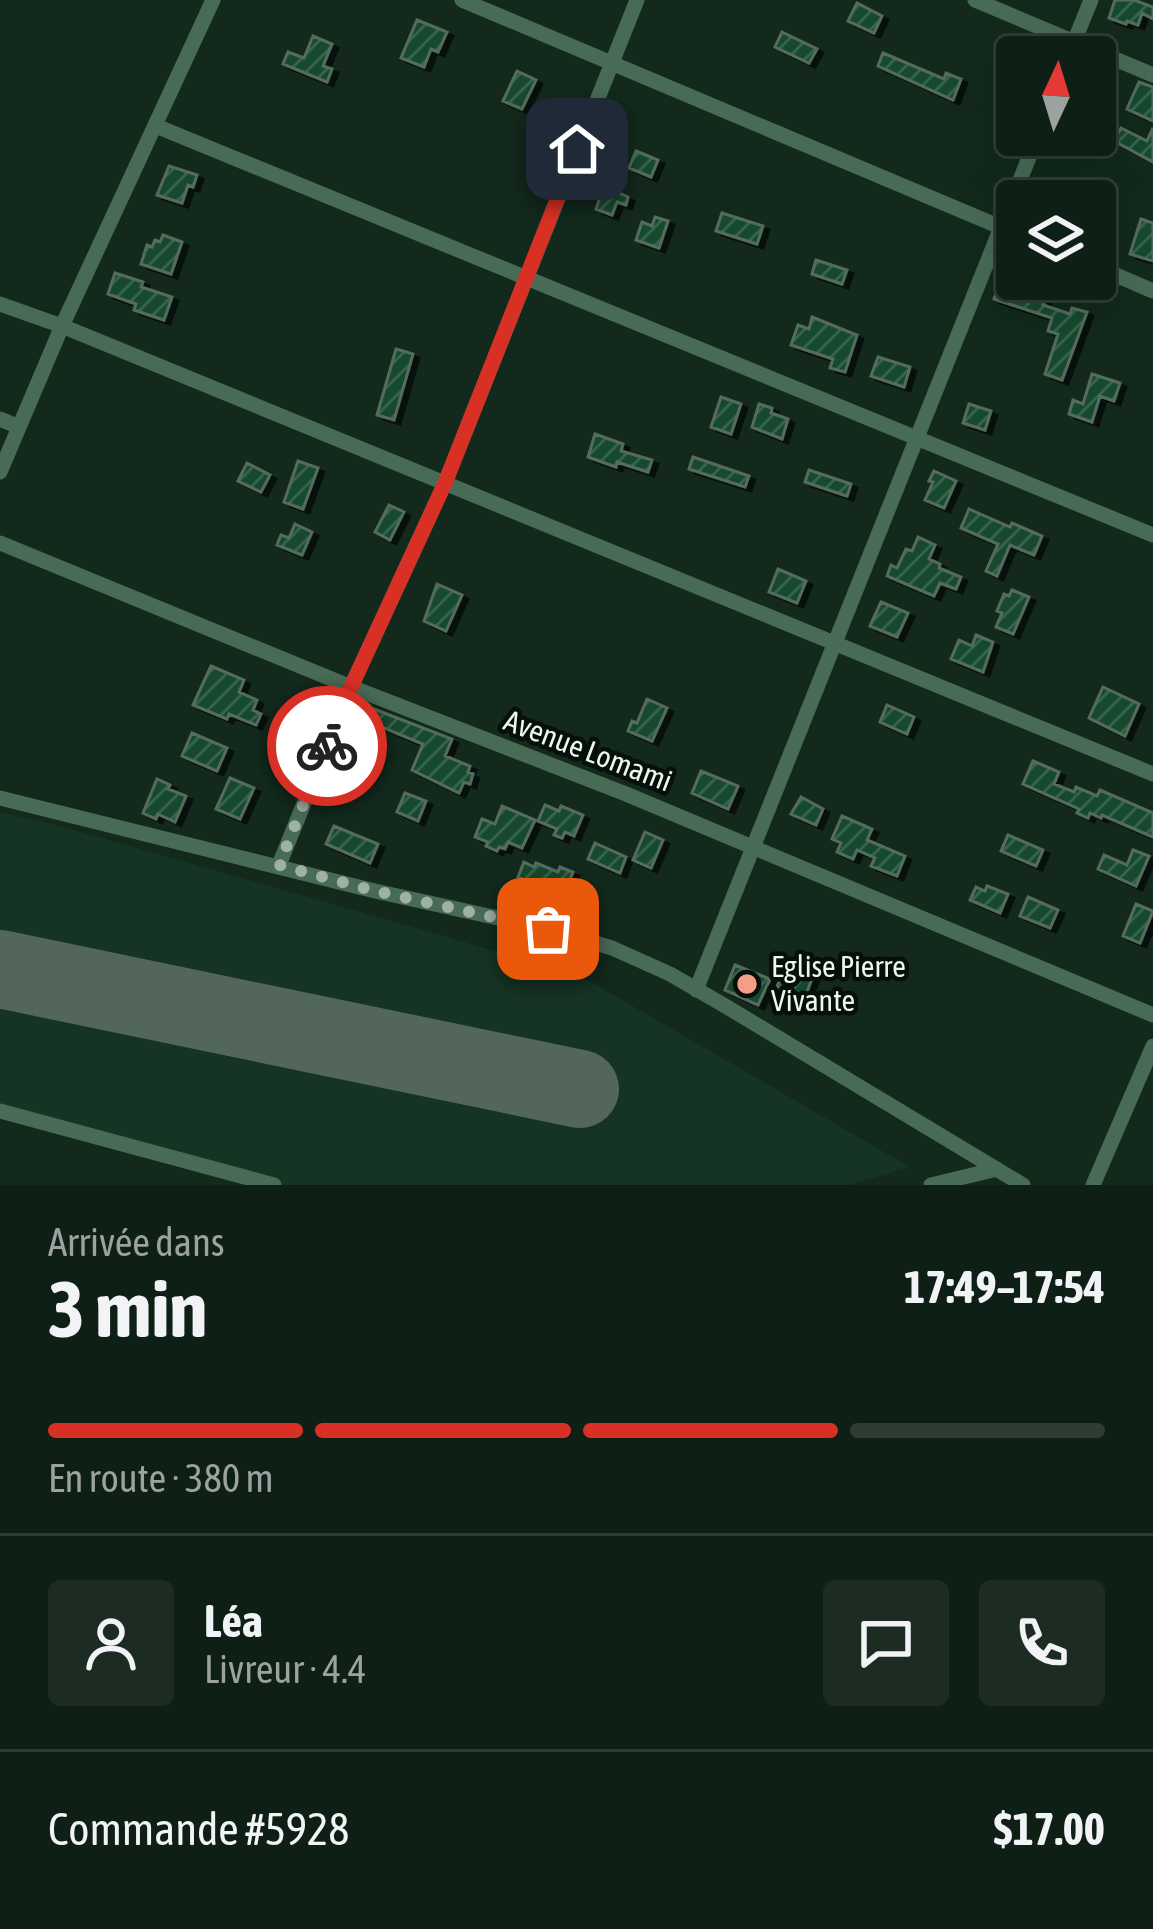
<!DOCTYPE html>
<html lang="fr">
<head>
<meta charset="utf-8">
<style>
  :root { --surface:#0e1f15; --page:#1c2c22; --text:#f1f3f6; --muted:#9ba2a0; --line:#2e3d34; --accent:#d93025 }
  body { margin:0; font-family:"Asap Condensed",sans-serif; background:var(--page); color:var(--text); height:100vh; display:flex; flex-direction:column; font-size:45px; white-space:nowrap }
  * { box-sizing:border-box; margin:0 }
  p { font-size:39px; color:var(--muted) }
  .icon { flex:none; width:66px; height:66px; fill:none; stroke:currentColor; stroke-width:2; stroke-linecap:round; stroke-linejoin:round }
  .map { position:relative; height:1185px; overflow:hidden }
  .sheet { display:flex; flex-direction:column; background:var(--surface); flex:1 }
  .sheet>* { flex:none }
  .needle { width:78px; rotate:4deg }
  .buttons { position:absolute; left:996px; top:36px; display:grid; gap:24px }
  .buttons a { display:grid; place-items:center; width:120px; height:120px; border-radius:12px; background:var(--surface); box-shadow:0 12px 48px #0002,0 0 0 3px var(--line); font-size:60px }
  .pin { position:absolute; display:grid; place-items:center; width:102px; height:102px; color:#fff; margin:-51px; border-radius:24px; box-shadow:0 6px 18px #0006 }
  .courier { position:absolute; display:grid; place-items:center; width:120px; height:120px; margin:-60px; border:9px solid #d93025; border-radius:50%; background:#fff; color:#222; box-shadow:0 3px 15px #0007 }
  .headline em { font-style:normal; font-weight:700 }
  .headline div { display:flex; flex-direction:column-reverse }
  .headline { display:flex; align-items:center; justify-content:space-between; height:204px; padding:0 48px }
  h1 { font-size:78px; font-weight:700; line-height:90px }
  .bar { display:grid; grid-template-columns:repeat(4,1fr); gap:18px 12px; align-content:center; height:144px; padding:0 48px }
  .bar i { height:15px; border-radius:9px; background:var(--line) }
  .bar .on { background:var(--accent) }
  .bar p { grid-column:span 4 }
  .line { display:flex; align-items:center; gap:30px; padding:0 48px; border-top:3px solid var(--line) }
  .line div { flex:1 }
  .round { display:grid; place-items:center; flex:none; width:126px; height:126px; border-radius:12px; background:var(--page) }
  .map>svg:first-child { display:block }
  .built { fill:#163424 }
  .lines { fill:none; stroke-linecap:round; stroke-linejoin:round }
  .runway { stroke:#52665a; stroke-width:78 }
  .building { fill:url(#building-hatch); stroke:#546c5d; stroke-width:3; filter:url(#shadow) }
  .minor { stroke:#486b56; stroke-width:15 }
  .done { stroke:#9fb0a5; stroke-width:12; stroke-dasharray:0 21.6 }
  .route { stroke:#d93025; stroke-width:15 }
  .poi-dot { fill:#f49e8a; stroke:#060f0a; stroke-width:4.5 }
  .labels { text-anchor:middle; stroke-width:9; stroke-linejoin:round; paint-order:stroke }
  .street-label { font-size:30px; fill:#ebf8ef; stroke:#060f0a }
  .poi-label { font-size:30px; fill:#ebf8ef; stroke:#060f0a; text-anchor:start }
</style>
</head>
<body>
<div class="map">
<svg width="1153" height="1185" viewBox="0 0 1153 1185">
  <defs>
    <pattern id="building-hatch" width="6" height="6" patternUnits="userSpaceOnUse" patternTransform="scale(3)"><rect width="6" height="6" fill="#14482e"/><path d="M-1 1l2-2M0 6l6-6M5 7l2-2" fill="none" stroke="#36634d"/></pattern>
    <filter id="shadow"><feDropShadow dx="6" dy="4" stdDeviation="0" flood-color="#0009"/></filter>
  </defs>
  <rect width="100%" height="100%" fill="#12291c"/>
  <!-- built -->
  <path class="built" d="M0,812L56,825L579,975L910,1167L848,1185H282L123,1140L0,1110Z"/>
  <g class="lines">
    <!-- runway -->
    <path class="runway" d="M0,969L580,1089"/>
  </g>
  <!-- building -->
  <path class="building" d="M1115,0H1134L1153,7V19L1142,13L1138,25L1127,21L1126,24L1109,18Z
    M857,3L882,16L874,33L848,21Z
    M417,20L447,32L438,52L431,49L424,67L401,58Z
    M782,32L817,49L809,63L775,47Z
    M313,36L332,44L323,66L332,69L327,82L283,64L288,52L304,58Z
    M883,53L944,79L946,73L961,79L953,100L878,66Z
    M517,71L536,80L522,109L503,101Z
    M1139,82L1153,87V121L1127,109Z
    M1121,128L1147,141L1153,128V162L1114,141Z
    M636,151L658,160L651,177L629,168Z
    M169,166L197,175L193,187L188,185L182,203L157,195Z
    M604,186L628,197L626,205L617,202L612,215L596,209Z
    M722,213L763,226L757,244L716,231Z
    M655,217L668,221L659,248L636,240L642,222L652,226Z
    M1141,219L1153,223V261L1130,254Z
    M163,235L182,242L171,274L141,264L147,245L152,247L155,240L160,242Z
    M816,260L847,270L842,284L812,274Z
    M1005,266L1017,270V279H1027L1050,286L1043,305L1070,314L1072,308L1087,312L1062,380L1045,374L1058,334L1048,331L1052,318L994,299Z
    M115,273L143,282L141,287L172,297L164,320L134,310L136,304L108,294Z
    M812,317L857,335L845,372L830,368L833,359L791,345L798,325L809,329Z
    M396,349L413,354L394,420L377,415Z
    M878,357L910,367L904,387L871,376Z
    M1092,374L1120,383L1114,401L1100,396L1092,422L1069,414L1073,400L1083,404Z
    M721,397L741,404L731,434L711,427Z
    M759,404L772,408L771,413L788,419L782,439L752,427Z
    M969,404L991,411L985,430L963,423Z
    M595,434L623,444L621,451L652,460L648,472L617,462L616,467L588,457Z
    M693,457L749,476L745,487L689,469Z
    M298,461L318,468L303,509L284,502Z
    M247,463L270,475L261,492L238,481Z
    M809,470L851,484L847,496L805,482Z
    M934,471L956,481L944,508L925,500L933,482L929,481Z
    M389,505L404,512L390,540L375,532Z
    M969,509L1010,527L1012,523L1042,536L1034,555L1010,545L997,576L986,571L998,544L961,528Z
    M295,524L312,532L302,555L277,545L281,535L289,538Z
    M918,537L935,545L929,559L940,564L939,568L961,577L956,589L940,583L934,596L887,576L891,565L897,568L906,549L912,551Z
    M778,569L806,581L797,603L769,592Z
    M437,584L462,595L446,631L424,621Z
    M1012,590L1029,597L1013,634L996,627L1002,613L997,611L1004,594L1009,596Z
    M881,602L908,613L897,637L870,626Z
    M976,635L993,642L983,672L951,659L959,640L972,646Z
    M211,666L244,680L239,692L257,700L253,710L261,714L256,725L229,714L227,719L193,705Z
    M1103,687L1139,704L1125,736L1089,718Z
    M647,699L667,708L652,741L628,731L632,721L637,723Z
    M887,705L914,717L907,734L880,722Z
    M366,706L452,739L445,756L470,766L468,772L473,774L470,784L464,782L459,793L412,770L423,744L360,718Z
    M192,733L227,748L217,771L182,756Z
    M1033,761L1059,772L1054,784L1074,792L1076,787L1097,796L1100,790L1153,813V837L1102,815L1101,818L1090,813L1088,818L1077,813L1079,809L1023,784Z
    M701,771L738,786L728,809L692,793Z
    M230,778L254,788L240,819L216,809Z
    M157,779L170,785L168,789L186,796L175,822L158,814L156,819L143,813Z
    M405,793L426,801L418,821L397,812Z
    M801,797L823,809L816,825L791,814Z
    M545,805L559,811L561,806L583,815L574,836L565,832L562,838L554,835L557,829L538,821Z
    M502,806L535,820L522,848L508,842L505,849L499,847L497,851L486,846L488,842L475,837L482,819L495,824Z
    M842,816L872,829L867,840L905,856L897,876L871,866L875,858L857,850L853,859L837,852L841,843L832,839Z
    M334,826L378,844L370,863L326,844Z
    M645,832L663,840L651,868L633,860Z
    M1008,835L1043,850L1036,866L1001,851Z
    M595,843L626,857L620,873L588,859Z
    M1133,850L1149,856L1136,886L1098,869L1104,855L1127,865Z
    M524,862L534,867L536,863L558,872L560,867L573,872L553,918L540,914L549,894L527,885L529,882L518,877Z
    M987,886L1008,894L1000,913L970,900L976,887L985,891Z
    M1028,897L1058,910L1050,928L1020,916Z
    M1136,904L1153,911L1140,943L1123,936Z
    M735,965L770,979L758,1005L725,990Z
    M785,967L812,978L806,995L777,987Z"/>
  <g class="lines">
    <!-- minor -->
    <path class="minor" d="M462,0L1017,234
      M975,0L1153,75
      M1068,57L1091,0
      M156,126L1153,535
      M1095,266L1153,291
      M0,304L62,326L1153,774
      M0,419L19,427
      M0,472L62,326L213,0
      M0,543L351,687L626,794L1153,1015
      M0,798L375,891L548,929L612,948L670,974L727,1007L1023,1185
      M279,865L351,687L445,483L637,0
      M696,990L1038,135
      M0,1111L274,1185
      M931,1185L997,1169
      M1093,1185L1153,1046"/>
  </g>
  <g class="lines">
    <!-- done -->
    <path class="done" d="M327,746L279,865L375,891L548,929"/>
    <!-- route -->
    <path class="route" d="M327,746L351,687L445,483L577,149"/>
  </g>
  <!-- markers -->
  <circle class="poi-dot" cx="747" cy="984" r="12"/>
  <g class="labels">
    <!-- street labels -->
    <g class="street-label">
      <text transform="translate(588 751) rotate(21)" y="10">Avenue Lomami</text>
    </g>
    <!-- poi labels -->
    <g class="poi-label">
      <text x="771" y="977">Eglise Pierre<tspan x="771" dy="34">Vivante</tspan></text>
    </g>
  </g>
</svg>
<div class="buttons">
<a><svg class="needle" viewBox="-14 -14 28 28"><path d="M0-13l5 13h-10z" fill="#e53935"/><path d="M0 13l5-13h-10z" fill="#9ba2a0"/></svg></a>
<a><svg class="icon" aria-label="layers" viewBox="0 0 24 24"><path d="M12 4l9 5-9 5-9-5zM3 14l9 5 9-5"/></svg></a>
</div>
<div class="pin" style="left:548px;top:929px;background:#ea580c"><svg class="icon" aria-label="bag" viewBox="0 0 24 24"><path d="M5 8h14l-1 12H6zM9 8a3 3 0 0 1 6 0"/></svg></div>
<div class="pin" style="left:577px;top:149px;background:#1f2937"><svg class="icon" aria-label="home" viewBox="0 0 24 24"><path d="M3 11l9-7 9 7M6 9v11h12V9"/></svg></div>
<div class="courier" style="left:327px;top:746px"><svg class="icon" aria-label="bike" viewBox="0 0 24 24"><circle cx="6" cy="16" r="4"/><circle cx="18" cy="16" r="4"/><path d="M6 16l4-8h5l3 8M10 8l3 8H6M13 5h3"/></svg></div>
</div>
<section class="sheet">
<div class="headline"><div><h1>3 min</h1><p>Arrivée dans</p></div><em>17:49–17:54</em></div>
<div class="bar"><i class="on"></i><i class="on"></i><i class="on"></i><i></i><p>En route · 380 m</p></div>
<div class="line" style="height:216px"><a class="round"><svg class="icon" aria-label="person" viewBox="0 0 24 24"><circle cx="12" cy="8" r="4"/><path d="M4 21q1-7 8-7t8 7"/></svg></a><div><b>Léa</b><p>Livreur · 4.4</p></div><a class="round"><svg class="icon" aria-label="chat" viewBox="0 0 24 24"><path d="M4 5h16v11H9l-5 4z"/></svg></a><a class="round"><svg class="icon" aria-label="phone" viewBox="0 0 24 24"><path d="M5 4h4l2 5-3 2q2 4 5 5l2-3 5 2v4C11 20 4 13 5 4z"/></svg></a></div>
<div class="line" style="height:156px"><div>Commande #5928</div><b>$17.00</b></div>
</section>
</body>
</html>
